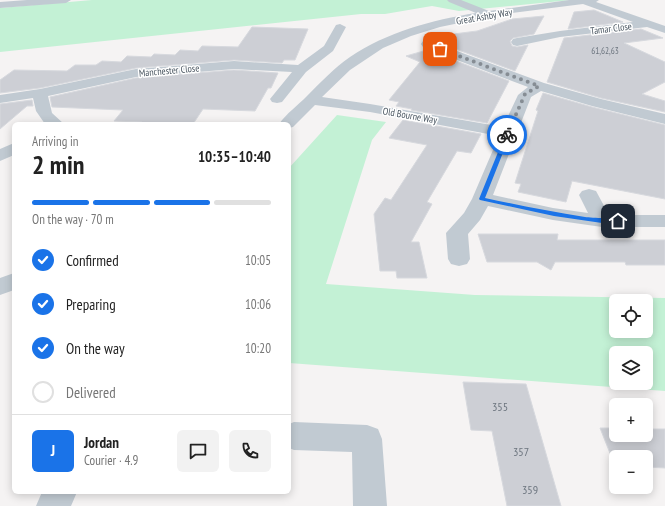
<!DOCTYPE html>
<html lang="en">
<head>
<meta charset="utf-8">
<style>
  :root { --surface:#fff; --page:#f2f2f2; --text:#222; --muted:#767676; --line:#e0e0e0; --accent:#1a73e8 }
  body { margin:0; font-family:"PT Sans Narrow",sans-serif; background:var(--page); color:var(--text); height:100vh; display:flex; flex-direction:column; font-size:15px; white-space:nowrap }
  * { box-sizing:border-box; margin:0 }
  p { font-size:13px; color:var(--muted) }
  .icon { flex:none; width:22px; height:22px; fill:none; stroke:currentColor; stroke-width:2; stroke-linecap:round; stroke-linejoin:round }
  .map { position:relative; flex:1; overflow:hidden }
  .details { position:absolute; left:12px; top:122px; width:279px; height:372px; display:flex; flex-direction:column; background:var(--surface); border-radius:6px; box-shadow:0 2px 10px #0003 }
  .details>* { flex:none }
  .buttons { position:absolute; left:609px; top:294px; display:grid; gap:8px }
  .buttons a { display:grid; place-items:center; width:44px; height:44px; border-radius:6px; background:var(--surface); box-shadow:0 2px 10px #0003; font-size:20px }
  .pin { position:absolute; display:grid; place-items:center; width:34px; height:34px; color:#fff; margin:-17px; border-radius:8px; box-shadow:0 2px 6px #0006 }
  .courier { position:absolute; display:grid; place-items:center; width:40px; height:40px; margin:-20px; border:3px solid #1a73e8; border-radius:50%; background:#fff; color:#222; box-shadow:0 1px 5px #0007 }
  .headline em { font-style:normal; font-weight:800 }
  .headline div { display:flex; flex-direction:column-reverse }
  .headline { display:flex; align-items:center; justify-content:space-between; height:68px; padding:0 20px }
  h1 { font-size:26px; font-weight:800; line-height:30px }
  .bar { display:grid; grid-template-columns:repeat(4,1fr); gap:6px 4px; align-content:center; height:48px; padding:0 20px }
  .bar i { height:5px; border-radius:3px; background:var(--line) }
  .bar .current { background:var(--accent) }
  .bar p { grid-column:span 4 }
  .line { display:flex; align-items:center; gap:10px; padding:0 20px; border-top:1px solid var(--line) }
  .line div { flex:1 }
  .round { display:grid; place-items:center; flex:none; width:42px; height:42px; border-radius:6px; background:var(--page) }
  ol { padding:0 20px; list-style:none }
  li { display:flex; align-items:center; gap:12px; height:44px }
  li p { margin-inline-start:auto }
  li .icon { padding:4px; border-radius:50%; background:var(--accent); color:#fff; stroke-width:4 }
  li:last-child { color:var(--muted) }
  li i { width:22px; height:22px; border:2px solid var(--line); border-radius:50% }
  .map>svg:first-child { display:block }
  .green { fill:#c3f1d5; fill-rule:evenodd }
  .building { fill:#cdcfd5; stroke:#d7d9de }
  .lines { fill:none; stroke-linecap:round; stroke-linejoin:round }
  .minor { fill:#c1cad2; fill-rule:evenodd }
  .route { fill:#1a73e8 }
  .done { stroke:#868d94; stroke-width:4; stroke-dasharray:0 7.2 }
  .labels { text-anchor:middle; stroke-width:3; stroke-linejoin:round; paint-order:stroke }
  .far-number-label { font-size:9px; fill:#6b747e }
  .far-street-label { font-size:10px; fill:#4a5661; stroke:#fff }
  .near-number-label { font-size:12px; fill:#6b747e }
</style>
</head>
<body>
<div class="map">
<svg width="665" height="506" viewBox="0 0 665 506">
  <rect width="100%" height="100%" fill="#f5f3f3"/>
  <!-- green -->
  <path class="green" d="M92,0H571L459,11L432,6L426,7L385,14H361L0,52V8Z
    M337,115L386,122L372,140L326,284L475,295L665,298V391L289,363V168ZM616,301H646V331H616ZM616,353H646V383H616Z"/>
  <!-- building -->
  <path class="building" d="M594,10L623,22L568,29L574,12Z
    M544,16L534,34L513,38L510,41L512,46L517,47L528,45L515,71L445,45L450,44L430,37L477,31L512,19Z
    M252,27L308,29L295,60H284L282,63L234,60L136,68L40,88L0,93V80L14,70L67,71L75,65H96L102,61L121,62L127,56L151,57L154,54L175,55L180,50L198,51L202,46L238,47Z
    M641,29L663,38L624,43L665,62V82L642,94L665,101V112L601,98L547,82L564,38Z
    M427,50L509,81L487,123L411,110L412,109L396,106L399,102L389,100L420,62L406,56Z
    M234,70L278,73L271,88H268L255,111L203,109L193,124H141L142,122L114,121L123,110L52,107L50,97L136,78Z
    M543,93L592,107L665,125V199L572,181L566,202L518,192L521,184L515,183L538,111L536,110Z
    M32,100L33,106H27L0,129V104Z
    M403,120L481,134L471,153L457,151L427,202L432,204L411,242H419L427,278H397L396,271H380L374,214L385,198L391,200L427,145L389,138Z
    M478,234H558L557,240H665V265H626L625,262H555L551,270L537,262H487Z
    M463,382L526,384L561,506H507L492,431L471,430Z
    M600,428H616V435H646V429H665V468L646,467V457H616L615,466Z"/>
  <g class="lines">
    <!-- minor -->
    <path class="minor" d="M27,0H71L66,3L0,8V2Z
      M447,0H461L489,11L569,0H599L596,2L665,26V33L647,27L560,37L517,46L513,45L511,42L513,39L517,38L560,31L633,22L583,4L503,14L440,27L411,36L383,48L350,70L322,97L370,104L503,127L518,95L528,87L423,47L421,44L423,41L427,40L544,83L601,99L665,114V124L592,106L541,91L531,97L493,195L553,208L588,213L579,195L582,191L589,189L596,191L609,215H665V227H602L553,220L488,206L480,220L468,234L470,259L467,264L459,266L451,264L448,259L446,233L464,213L472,199L499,136L370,112L315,105L293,127L289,128V124H279C286,114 298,105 307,96C321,82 334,68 350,57C387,32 432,20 476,13L449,2Z
      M340,24L346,27L333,51L306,72L282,102L277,103L272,102L270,99L292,72L234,69L136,77L48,96L52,113L64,124H45L36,111L33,98L0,103V95L40,89L136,69L234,61L298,65L324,46L336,25Z
      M14,143V155L0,161V149Z
      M14,273V290L0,295V278Z
      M294,422L367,425L378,429L382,439L387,506H353L352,452L294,450L289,448V424Z
      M42,492H77L71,506H36Z"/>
  </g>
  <!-- route -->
  <path class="route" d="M507,134L510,135L485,198C518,205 551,212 585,217C592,218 617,218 621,221L620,222L602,223L554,216L480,200L479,199L505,135Z"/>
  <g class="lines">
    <!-- done -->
    <path class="done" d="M440,49L539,86L525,94L507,135"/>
  </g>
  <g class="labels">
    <!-- far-number labels -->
    <g class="far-number-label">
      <text x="605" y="54">61,62,63</text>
    </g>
    <!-- far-street labels -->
    <g class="far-street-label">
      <text transform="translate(484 16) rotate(-10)" y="4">Great Ashby Way</text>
      <text transform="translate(611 28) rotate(-7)" y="4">Tamar Close</text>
      <text transform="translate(169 70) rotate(-5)" y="4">Manchester Close</text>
      <text transform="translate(410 115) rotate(10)" y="4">Old Bourne Way</text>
    </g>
    <!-- near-number labels -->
    <g class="near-number-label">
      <text x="500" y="411">355</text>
      <text x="521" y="456">357</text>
      <text x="530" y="494">359</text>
    </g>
  </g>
</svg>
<div class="buttons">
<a><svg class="icon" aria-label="locate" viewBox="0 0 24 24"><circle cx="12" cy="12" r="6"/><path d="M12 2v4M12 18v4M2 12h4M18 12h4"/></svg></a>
<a><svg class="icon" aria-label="layers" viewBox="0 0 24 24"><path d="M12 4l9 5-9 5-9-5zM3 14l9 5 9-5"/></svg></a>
<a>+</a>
<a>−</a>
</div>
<div class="pin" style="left:440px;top:49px;background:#ea580c"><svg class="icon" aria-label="bag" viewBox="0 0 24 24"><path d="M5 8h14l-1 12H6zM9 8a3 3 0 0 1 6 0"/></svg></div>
<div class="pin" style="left:618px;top:221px;background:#1f2937"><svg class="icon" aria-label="home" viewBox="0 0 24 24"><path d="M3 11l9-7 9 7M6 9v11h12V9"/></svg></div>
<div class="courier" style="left:507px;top:135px"><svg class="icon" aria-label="bike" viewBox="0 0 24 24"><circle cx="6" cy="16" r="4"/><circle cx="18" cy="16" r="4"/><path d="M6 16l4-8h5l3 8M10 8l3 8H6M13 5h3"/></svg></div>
<section class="details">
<div class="headline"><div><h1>2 min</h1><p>Arriving in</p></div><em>10:35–10:40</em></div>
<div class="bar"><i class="current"></i><i class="current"></i><i class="current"></i><i></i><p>On the way · 70 m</p></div>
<ol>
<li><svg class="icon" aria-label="check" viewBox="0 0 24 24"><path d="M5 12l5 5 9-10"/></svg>Confirmed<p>10:05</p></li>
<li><svg class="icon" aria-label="check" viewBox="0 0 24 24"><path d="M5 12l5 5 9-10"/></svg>Preparing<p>10:06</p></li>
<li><svg class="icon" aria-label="check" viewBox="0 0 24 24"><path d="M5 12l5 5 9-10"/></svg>On the way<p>10:20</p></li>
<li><i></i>Delivered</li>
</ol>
<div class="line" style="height:72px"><b class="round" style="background:var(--accent);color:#fff">J</b><div><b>Jordan</b><p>Courier · 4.9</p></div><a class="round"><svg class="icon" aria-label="chat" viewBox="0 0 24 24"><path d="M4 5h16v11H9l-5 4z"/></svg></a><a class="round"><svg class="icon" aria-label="phone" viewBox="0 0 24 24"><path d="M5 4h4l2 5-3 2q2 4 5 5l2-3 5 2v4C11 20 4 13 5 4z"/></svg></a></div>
</section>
</div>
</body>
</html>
